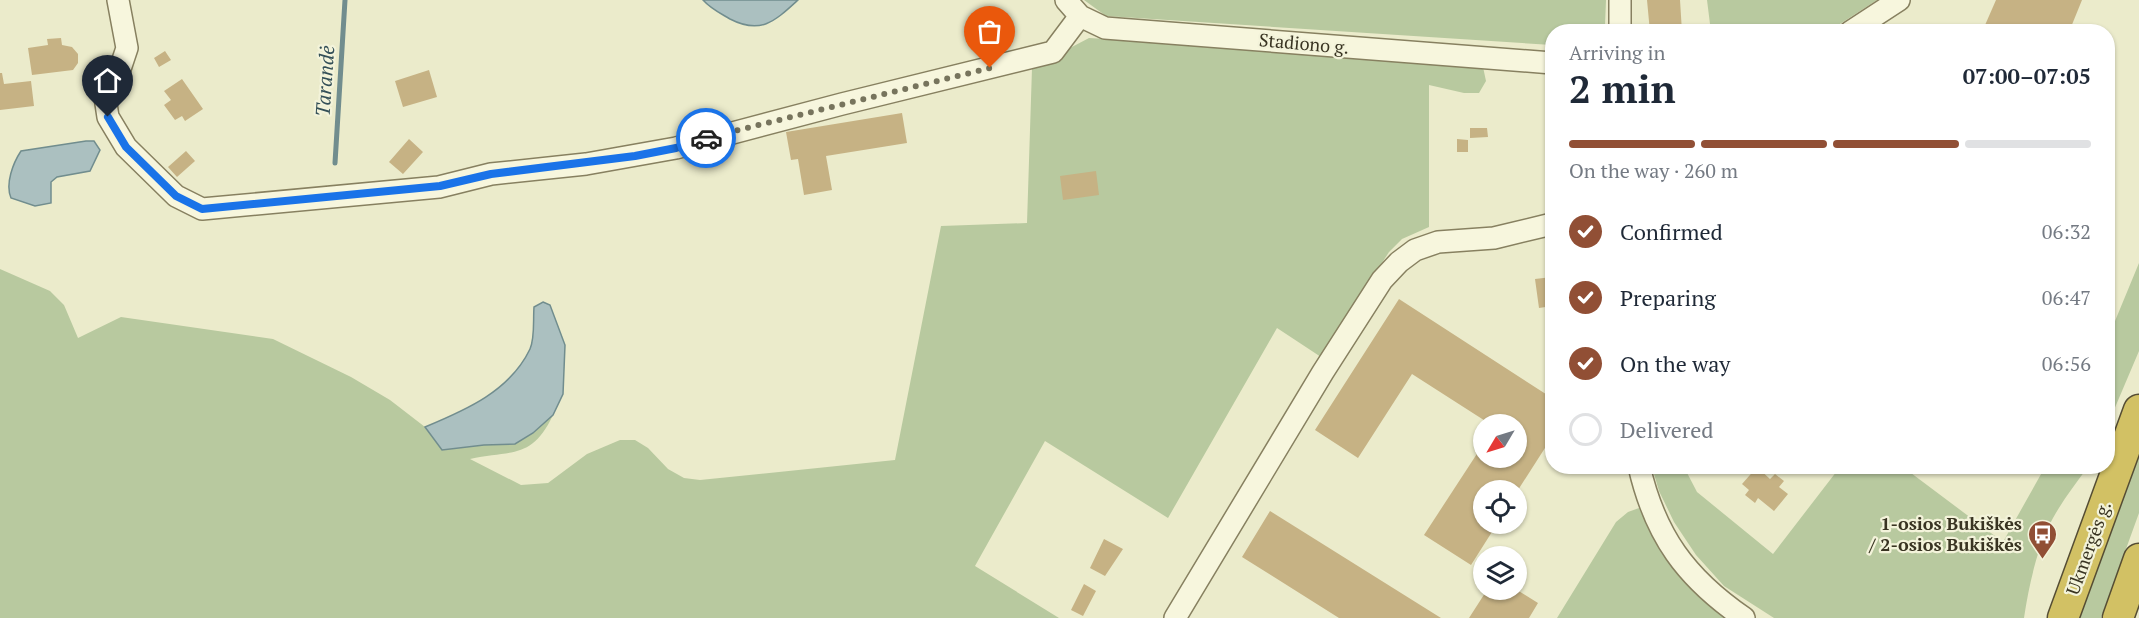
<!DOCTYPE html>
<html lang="en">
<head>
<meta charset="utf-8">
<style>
  :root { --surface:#fff; --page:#f2f2f3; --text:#1f2937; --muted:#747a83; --line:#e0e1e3; --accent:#914f35 }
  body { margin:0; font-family:"PT Serif",serif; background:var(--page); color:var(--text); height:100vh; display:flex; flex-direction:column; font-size:22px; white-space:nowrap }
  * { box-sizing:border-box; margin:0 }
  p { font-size:20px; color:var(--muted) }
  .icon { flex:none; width:33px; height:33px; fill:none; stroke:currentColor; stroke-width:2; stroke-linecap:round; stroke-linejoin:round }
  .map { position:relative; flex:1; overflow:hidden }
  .details { position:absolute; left:1545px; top:24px; width:570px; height:450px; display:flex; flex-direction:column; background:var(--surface); border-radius:24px; box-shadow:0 2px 4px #0004 }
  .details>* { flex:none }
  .needle { width:39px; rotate:232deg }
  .controls { position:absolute; left:1473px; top:414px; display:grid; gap:12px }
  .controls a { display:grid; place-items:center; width:54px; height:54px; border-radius:50%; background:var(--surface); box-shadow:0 2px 4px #0004; font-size:30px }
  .pin { position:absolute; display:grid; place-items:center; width:51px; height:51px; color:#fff; margin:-62px -26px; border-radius:50% 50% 50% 0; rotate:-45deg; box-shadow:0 0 6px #0007 }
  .pin .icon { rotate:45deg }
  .courier { position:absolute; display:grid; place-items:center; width:60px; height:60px; margin:-30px; border:4px solid #1a73e8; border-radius:50%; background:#fff; color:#222; box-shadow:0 2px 8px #0007 }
  .head em { font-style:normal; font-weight:800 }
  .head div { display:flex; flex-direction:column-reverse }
  .head { display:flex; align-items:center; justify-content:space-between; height:102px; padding:0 24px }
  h1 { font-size:39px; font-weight:800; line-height:45px }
  .bar { display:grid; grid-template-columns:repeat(4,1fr); gap:9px 6px; align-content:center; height:72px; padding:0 24px }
  .bar i { height:8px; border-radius:4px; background:var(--line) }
  .bar .selected { background:var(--accent) }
  .bar p { grid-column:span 4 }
  ol { padding:0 24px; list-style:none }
  li { display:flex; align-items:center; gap:18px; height:66px }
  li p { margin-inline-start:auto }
  li .icon { padding:6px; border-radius:50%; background:var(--accent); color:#fff; stroke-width:4 }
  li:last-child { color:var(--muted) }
  li i { width:33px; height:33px; border:3px solid var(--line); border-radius:50% }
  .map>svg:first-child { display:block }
  .green { fill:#b8c99f }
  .water { fill:#abc0c0; stroke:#718d8e; stroke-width:1.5 }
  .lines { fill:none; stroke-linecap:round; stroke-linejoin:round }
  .stream { stroke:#718d8e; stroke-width:5 }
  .building { fill:#c6b284 }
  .minor-casing { stroke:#878060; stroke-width:24 }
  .highway-casing { stroke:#554d34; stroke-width:33 }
  .minor { stroke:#f7f6dd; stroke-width:21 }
  .highway { stroke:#d2c164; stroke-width:30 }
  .done { stroke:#77745d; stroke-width:6; stroke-dasharray:0 10.8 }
  .route { stroke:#1a73e8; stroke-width:8 }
  .labels { text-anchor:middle; stroke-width:4.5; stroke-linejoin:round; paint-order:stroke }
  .street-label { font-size:18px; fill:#393422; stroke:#f3f3da }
  .poi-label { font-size:18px; font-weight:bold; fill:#393422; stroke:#f3f3da; text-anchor:end }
  .water-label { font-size:20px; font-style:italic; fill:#334f57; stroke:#f3f3da }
</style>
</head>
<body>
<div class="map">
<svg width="2139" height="618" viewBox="0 0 2139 618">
  <rect width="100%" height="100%" fill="#ebebcb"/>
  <!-- green -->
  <path class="green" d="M1084,0H1606L1605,26L1599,31L1552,32V45L1106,16Z
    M1707,0H1877L1829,31L1711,32Z
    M1089,38L1230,46L1483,67L1486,81L1479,93H1464L1429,85V227L1402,239L1389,252L1321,357L1277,328L1168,518L1045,441L975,566L1059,618H0V269L50,291L64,305L78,338L121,317L273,339L351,377L390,400L425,427L442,450L484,445L515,444L533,433L553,415C532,460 511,450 470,459L521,485L548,483L587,454L620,440H635L648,448L668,469L684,478L700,480L895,460L941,226L1027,223L1032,68Z
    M2139,263V351L2108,424V338Z
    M2139,450V513L2101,618H2076Z
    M1652,467H1684L1697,492L1773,554L1840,467H1903L2003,542L2045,467H2088C2076,483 2063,500 2053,518C2037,547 2029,585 2024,618H1774L1724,586L1696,555L1674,522L1659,491Z
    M1639,508C1660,553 1684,592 1727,618H1557L1616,522L1628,512Z"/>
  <!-- water -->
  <path class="water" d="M703,0H798C775,21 761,35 730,19C720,13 711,9 703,0Z
    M86,141H94L100,150L90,171L57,177L51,182V203L35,206L11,198C5,184 13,163 21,151Z
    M543,302L550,305L565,345L563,394L553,415L533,433L515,444L484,445L442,450L425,427C466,410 510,391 530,349C535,338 533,320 534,307Z"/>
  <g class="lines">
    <!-- stream -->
    <path class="stream" d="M335,163L345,0"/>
  </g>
  <!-- building -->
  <path class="building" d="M1647,0H1680L1682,32H1650Z
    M1996,0H2082L2069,32H1982Z
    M61,38L62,45L72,47L78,54V63L73,70L32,75L28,48L48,45L47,39Z
    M165,51L171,60L159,67L154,58Z
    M429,70L437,97L403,107L395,81Z
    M0,73H2L4,84L31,81L34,106L0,110Z
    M182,79L203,109L185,121L182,116L175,120L164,105L171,100L164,91Z
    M902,113L907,143L826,156L832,190L804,195L798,159L791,160L786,132Z
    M1470,128H1487L1488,137L1470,138Z
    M409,139L423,152L403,174L389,162Z
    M1457,139L1468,140V152H1457Z
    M186,151L195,161L177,177L168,167Z
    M1096,171L1099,195L1063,200L1060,176Z
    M1552,277V306L1539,308L1535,279Z
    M1399,299L1552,398V437L1518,490H1484V524H1497L1471,565L1424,535L1484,443V458H1516V424H1490L1412,374L1358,458L1315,430Z
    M1757,467L1770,479L1775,474L1784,481L1779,487L1788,494L1774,511L1758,498L1755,503L1745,495L1749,490L1742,484Z
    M1270,511L1441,618H1339L1242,557Z
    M1104,539L1123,549L1105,576L1090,568Z
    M1084,584L1096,591L1083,616L1071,610Z
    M1487,590H1517L1538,603L1529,618H1469Z"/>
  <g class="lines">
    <defs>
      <path id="minor" d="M118,0L127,48L119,72L105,97L108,117L126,147L176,196L202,209L439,187L491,174L586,164L676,148L842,104L1053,52L1080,16
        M1066,0L1080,16L1105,28L1552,63
        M1620,0V32
        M1850,32L1899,0
        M1639,466C1655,536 1686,578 1744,618
        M1175,618L1323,372L1382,280L1399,262L1415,250L1438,242L1494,238L1552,224"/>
      <path id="highway" d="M2063,618L2139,410
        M2118,618L2139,559"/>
    </defs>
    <!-- minor casing -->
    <use href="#minor" class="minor-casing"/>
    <!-- highway casing -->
    <use href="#highway" class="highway-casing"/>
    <!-- minor -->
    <use href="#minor" class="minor"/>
    <!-- highway -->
    <use href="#highway" class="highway"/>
  </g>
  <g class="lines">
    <!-- done -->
    <path class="done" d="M706,138L990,68"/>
    <!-- route -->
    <path class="route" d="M108,117L126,147L176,196L202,209L440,186L491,174L635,156L676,148L706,138"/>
  </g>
  <!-- icons -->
  <defs>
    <symbol id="bus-pin" viewBox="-11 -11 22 30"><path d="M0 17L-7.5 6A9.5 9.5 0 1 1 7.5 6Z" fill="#914f35" stroke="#f3f3da"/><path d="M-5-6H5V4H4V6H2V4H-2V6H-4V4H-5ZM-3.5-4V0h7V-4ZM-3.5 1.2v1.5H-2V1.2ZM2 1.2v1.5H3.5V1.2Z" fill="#fff"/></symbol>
  </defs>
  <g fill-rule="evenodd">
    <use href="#bus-pin" x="2026" y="518" width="33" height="45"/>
  </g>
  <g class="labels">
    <!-- street labels -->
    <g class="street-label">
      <text transform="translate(1304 44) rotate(5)" y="6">Stadiono g.</text>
      <text transform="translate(2089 548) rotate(-70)" y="6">Ukmergės g.</text>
    </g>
    <!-- poi labels -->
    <g class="poi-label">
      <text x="2022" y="530">1-osios Bukiškės<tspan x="2022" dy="21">/ 2-osios Bukiškės</tspan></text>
    </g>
    <!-- water labels -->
    <g class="water-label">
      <text transform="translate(325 81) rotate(-86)" y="7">Tarandė</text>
    </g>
  </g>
</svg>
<div class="controls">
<a><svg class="needle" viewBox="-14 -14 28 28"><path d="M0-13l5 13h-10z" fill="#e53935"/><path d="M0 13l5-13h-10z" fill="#747a83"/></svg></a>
<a><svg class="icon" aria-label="locate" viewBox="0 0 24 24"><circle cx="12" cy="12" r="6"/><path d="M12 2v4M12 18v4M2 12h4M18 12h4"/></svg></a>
<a><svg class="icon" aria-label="layers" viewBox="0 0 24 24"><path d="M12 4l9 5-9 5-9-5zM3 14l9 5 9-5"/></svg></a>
</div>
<div class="pin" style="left:990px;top:68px;background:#ea580c"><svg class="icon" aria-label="bag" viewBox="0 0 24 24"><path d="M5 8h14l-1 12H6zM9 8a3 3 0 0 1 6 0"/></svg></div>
<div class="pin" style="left:108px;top:117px;background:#1f2937"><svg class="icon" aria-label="home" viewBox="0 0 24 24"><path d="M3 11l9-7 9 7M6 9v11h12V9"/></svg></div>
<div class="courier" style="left:706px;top:138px"><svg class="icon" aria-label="car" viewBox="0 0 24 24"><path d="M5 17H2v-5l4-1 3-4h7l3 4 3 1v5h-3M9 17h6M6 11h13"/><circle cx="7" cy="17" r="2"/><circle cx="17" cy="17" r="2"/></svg></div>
<section class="details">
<div class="head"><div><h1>2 min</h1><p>Arriving in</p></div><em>07:00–07:05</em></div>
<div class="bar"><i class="selected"></i><i class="selected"></i><i class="selected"></i><i></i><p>On the way · 260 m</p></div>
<ol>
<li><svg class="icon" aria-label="check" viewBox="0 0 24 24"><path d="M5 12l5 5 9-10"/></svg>Confirmed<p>06:32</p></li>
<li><svg class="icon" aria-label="check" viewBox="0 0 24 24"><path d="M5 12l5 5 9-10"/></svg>Preparing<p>06:47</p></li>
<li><svg class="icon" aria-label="check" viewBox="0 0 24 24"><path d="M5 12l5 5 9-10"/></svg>On the way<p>06:56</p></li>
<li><i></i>Delivered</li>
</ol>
</section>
</div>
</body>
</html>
